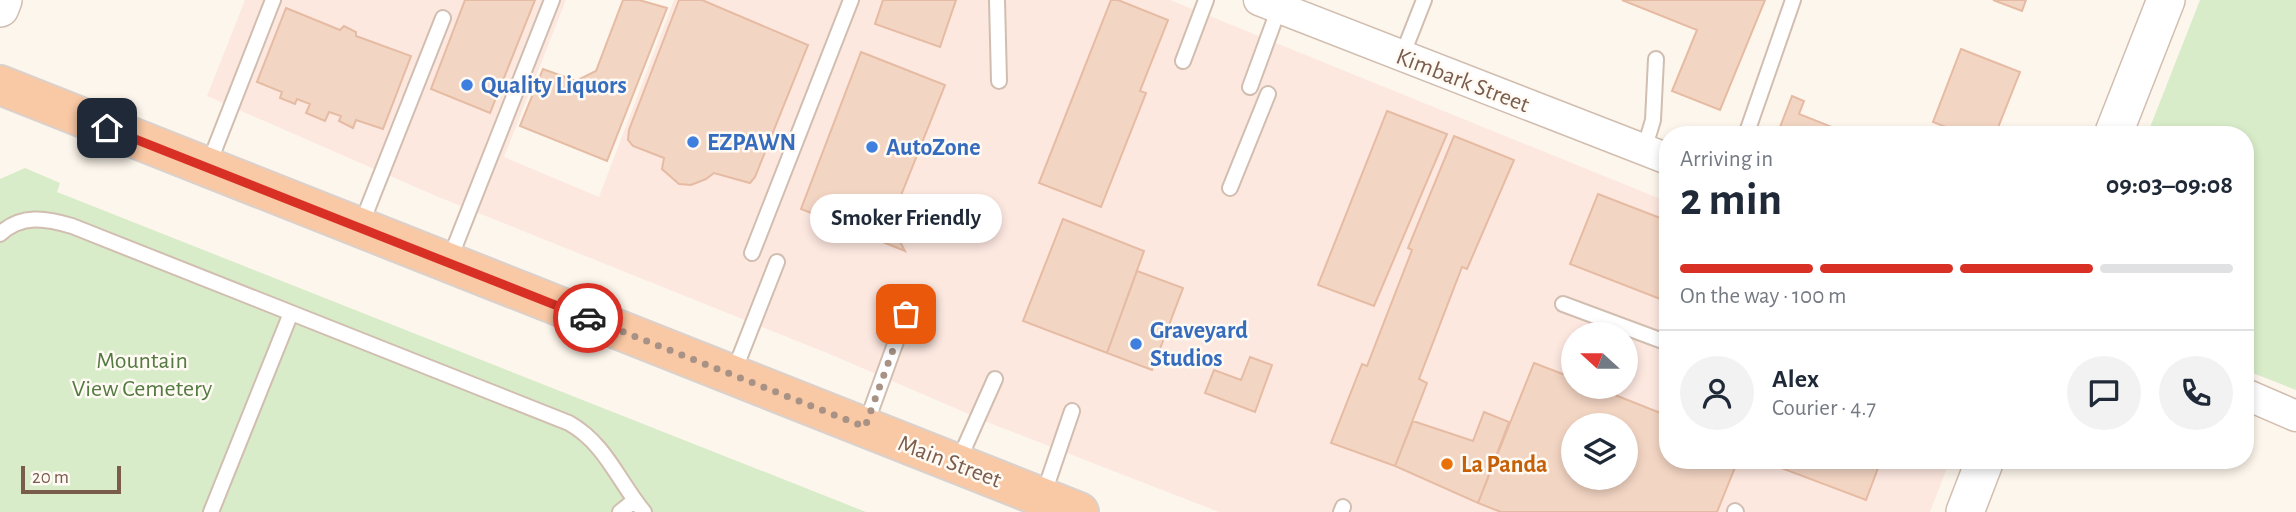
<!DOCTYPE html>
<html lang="en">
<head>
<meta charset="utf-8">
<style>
  :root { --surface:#fff; --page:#f2f2f3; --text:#1f2937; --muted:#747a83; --line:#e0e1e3; --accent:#d93025 }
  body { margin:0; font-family:"Alegreya Sans",sans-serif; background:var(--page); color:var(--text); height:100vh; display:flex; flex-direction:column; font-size:26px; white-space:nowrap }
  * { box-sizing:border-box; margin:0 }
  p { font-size:23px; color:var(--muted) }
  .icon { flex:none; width:38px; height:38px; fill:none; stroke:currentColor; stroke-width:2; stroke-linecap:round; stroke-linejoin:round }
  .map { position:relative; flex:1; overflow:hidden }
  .details { position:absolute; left:1659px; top:126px; width:595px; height:343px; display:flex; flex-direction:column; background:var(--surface); border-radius:28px; box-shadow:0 4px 10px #0003 }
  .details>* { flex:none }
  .needle { width:46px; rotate:291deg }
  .buttons { position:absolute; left:1561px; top:322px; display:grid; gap:14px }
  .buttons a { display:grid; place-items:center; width:77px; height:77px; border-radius:50%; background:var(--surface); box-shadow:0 4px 10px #0003; font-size:35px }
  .scale { position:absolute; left:21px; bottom:18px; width:100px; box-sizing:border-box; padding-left:7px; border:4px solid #7a5c4d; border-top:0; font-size:19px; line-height:24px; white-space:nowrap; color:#7a5c4d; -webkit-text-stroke:5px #fffaf3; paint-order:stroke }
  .pin { position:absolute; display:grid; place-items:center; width:60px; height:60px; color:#fff; margin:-30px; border-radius:14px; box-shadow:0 4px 10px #0006 }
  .courier { position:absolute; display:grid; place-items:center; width:70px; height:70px; margin:-35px; border:5px solid #d93025; border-radius:50%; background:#fff; color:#222; box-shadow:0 2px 9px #0007 }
  .bubble { position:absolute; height:49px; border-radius:24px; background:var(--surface); box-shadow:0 4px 10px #0003; font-size:23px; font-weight:700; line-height:49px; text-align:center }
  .headline em { font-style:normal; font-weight:700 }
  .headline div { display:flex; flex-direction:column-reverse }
  .headline { display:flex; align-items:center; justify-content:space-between; height:119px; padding:0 21px }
  h1 { font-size:46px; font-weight:700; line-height:52px }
  .bar { display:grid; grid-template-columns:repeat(4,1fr); gap:10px 7px; align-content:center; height:84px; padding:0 21px }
  .bar i { height:9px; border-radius:5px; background:var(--line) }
  .bar .selected { background:var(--accent) }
  .bar p { grid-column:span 4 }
  .line { display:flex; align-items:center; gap:18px; padding:0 21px; border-top:2px solid var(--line) }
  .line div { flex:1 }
  .round { display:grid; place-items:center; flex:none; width:74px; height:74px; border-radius:37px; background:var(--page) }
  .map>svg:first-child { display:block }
  .commercial { fill:#fde8e0; fill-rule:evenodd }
  .green { fill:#d8ecc9 }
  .building { fill:#f3d5c3; stroke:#e6bba3; stroke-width:2; fill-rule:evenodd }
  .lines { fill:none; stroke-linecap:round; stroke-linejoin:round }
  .service-casing { stroke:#d1beb0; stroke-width:18 }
  .minor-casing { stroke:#d1beb0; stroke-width:33 }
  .tertiary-casing { stroke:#d1beb0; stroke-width:40 }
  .trunk-casing { stroke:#dad1cd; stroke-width:42 }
  .service { stroke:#fff; stroke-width:14 }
  .minor { stroke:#fff; stroke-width:30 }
  .tertiary { stroke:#fff; stroke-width:37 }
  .trunk { stroke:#f9c8a4; stroke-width:38 }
  .done { stroke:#a89285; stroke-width:7; stroke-dasharray:0 12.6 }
  .route { stroke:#d93025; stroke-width:9 }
  .shop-dot { fill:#3f7fe0; stroke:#fffaf3; stroke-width:2.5 }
  .food-dot { fill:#e8710a; stroke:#fffaf3; stroke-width:2.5 }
  .labels { text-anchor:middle; stroke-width:5; stroke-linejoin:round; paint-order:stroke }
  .street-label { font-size:24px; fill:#7a5c4d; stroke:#fffaf3 }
  .shop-label { font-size:24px; font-weight:bold; fill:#366cbe; stroke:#fffaf3; text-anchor:start }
  .park-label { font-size:24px; fill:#537a41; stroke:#fffaf3 }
  .food-label { font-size:24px; font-weight:bold; fill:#c56008; stroke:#fffaf3; text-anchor:start }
</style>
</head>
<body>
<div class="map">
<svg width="2296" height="512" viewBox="0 0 2296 512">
  <rect width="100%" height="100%" fill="#fdf6ec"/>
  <!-- commercial -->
  <path class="commercial" d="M245,0H566L504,157L599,197L674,0H1170L1668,202V460H1950L1930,512H1219L987,422L832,355L436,196L207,96ZM1573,334H1626V387H1573ZM1573,425H1626V478H1573Z"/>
  <!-- green -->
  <path class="green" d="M2200,0H2296V390L2245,370V135H2147Z
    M25,168L60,183L57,192L866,512H0V179Z"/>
  <!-- building -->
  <path class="building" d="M465,0H535L490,113L431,89Z
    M623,0H639L667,8L607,161L520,126L543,69L576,81L596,71Z
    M679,0H702L808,45L755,177L750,183L714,173L706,179L691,185L679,184L662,169L664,158L633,146L628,140L629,130Z
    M883,0H956L940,47L875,24Z
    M1111,0H1118L1168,20L1140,91L1146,93L1101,207L1039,183Z
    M1622,0H1765L1720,110L1672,91L1697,30Z
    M1993,0H2026L2022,11Z
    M286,8L340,30L344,26L356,32V36L411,56L383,129L356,120L353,128L339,121L341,116L329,112L325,121L306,113L310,104L297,99L295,104L280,98L282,92L257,82Z
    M1961,49L2020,72L1995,135H1966L1933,122Z
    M861,52L945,85L890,223L905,251L801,209Z
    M1792,96L1804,101L1799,114L1842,131L1841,135H1777Z
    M1387,111L1447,134L1374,306L1318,285Z
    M1454,136L1514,160L1467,269L1462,267L1419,379L1427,383L1395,466L1331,443L1362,364L1367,366L1412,250L1408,248Z
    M1598,194L1668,221V302L1570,264Z
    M1063,219L1144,251L1107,353L1023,321Z
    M1137,271L1183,288L1152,370L1107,353Z
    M1250,357L1272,365L1255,412L1205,393L1214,370L1241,380Z
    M1534,363L1573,378V387H1595L1668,416V460H1738L1717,512H1501L1478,503ZM1573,425H1626V478H1573Z
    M1484,412L1509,422L1478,503L1395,466L1413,421L1473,441Z
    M1760,460H1881L1866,500Z"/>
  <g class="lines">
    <defs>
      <path id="service" d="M997,0L999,81
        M1402,56L1424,0
        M1183,61L1206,0
        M1250,87L1279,8
        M1746,135L1793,0
        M1644,150L1653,120L1656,59
        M208,166L273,0
        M1230,188L1268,94
        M361,225L443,18
        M0,234C21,214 46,218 72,226L569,423C606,444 618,481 644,512
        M752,253L851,0
        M449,261L552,0
        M1563,304L1668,343
        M733,374L777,262
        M866,424L906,314
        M958,462L995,379
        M1043,496L1072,411
        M1735,511L1736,512
        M211,512L291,313
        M620,512L635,500
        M1341,512L1343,507"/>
      <path id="minor" d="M1259,0L1668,159
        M2245,394L2296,416"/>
      <path id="tertiary" d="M0,8L3,0
        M2113,135L2166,0
        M1965,512L1985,460"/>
      <path id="trunk" d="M0,85L1079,512"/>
    </defs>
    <!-- service casing -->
    <use href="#service" class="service-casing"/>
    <!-- minor casing -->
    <use href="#minor" class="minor-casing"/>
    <!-- tertiary casing -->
    <use href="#tertiary" class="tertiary-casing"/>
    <!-- trunk casing -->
    <use href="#trunk" class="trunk-casing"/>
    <!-- service -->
    <use href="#service" class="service"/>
    <!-- minor -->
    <use href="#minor" class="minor"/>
    <!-- tertiary -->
    <use href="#tertiary" class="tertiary"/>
    <!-- trunk -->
    <use href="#trunk" class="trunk"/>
  </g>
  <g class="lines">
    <!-- done -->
    <path class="done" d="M588,318L865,427L906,314"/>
    <!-- route -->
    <path class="route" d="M107,128L588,318"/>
  </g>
  <!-- markers -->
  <g class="shop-dot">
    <circle cx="467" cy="85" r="7"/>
    <circle cx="693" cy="142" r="7"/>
    <circle cx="872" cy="147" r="7"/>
    <circle cx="1136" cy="344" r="7"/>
  </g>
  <circle class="food-dot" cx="1447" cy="464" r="7"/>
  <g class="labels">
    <!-- street labels -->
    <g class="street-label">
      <text transform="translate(1463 80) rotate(21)" y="8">Kimbark Street</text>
      <text transform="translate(950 461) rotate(21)" y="8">Main Street</text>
    </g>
    <!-- shop labels -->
    <g class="shop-label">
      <text x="481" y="93">Quality Liquors</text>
      <text x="707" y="150">EZPAWN</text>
      <text x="886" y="155">AutoZone</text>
      <text x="1150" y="338">Graveyard<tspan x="1150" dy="28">Studios</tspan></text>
    </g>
    <!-- park labels -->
    <g class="park-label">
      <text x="142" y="368">Mountain<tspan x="142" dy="28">View Cemetery</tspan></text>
    </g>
    <!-- food labels -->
    <g class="food-label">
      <text x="1461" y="472">La Panda</text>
    </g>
  </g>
</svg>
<div class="buttons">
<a><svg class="needle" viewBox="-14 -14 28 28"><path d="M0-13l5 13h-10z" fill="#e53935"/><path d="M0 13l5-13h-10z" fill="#747a83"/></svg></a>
<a><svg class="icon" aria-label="layers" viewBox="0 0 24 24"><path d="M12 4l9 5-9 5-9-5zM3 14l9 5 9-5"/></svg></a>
</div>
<div class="scale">20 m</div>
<div class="pin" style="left:906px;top:314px;background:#ea580c"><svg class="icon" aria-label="bag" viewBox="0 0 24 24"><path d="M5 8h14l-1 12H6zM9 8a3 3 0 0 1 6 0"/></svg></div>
<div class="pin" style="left:107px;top:128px;background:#1f2937"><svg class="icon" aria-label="home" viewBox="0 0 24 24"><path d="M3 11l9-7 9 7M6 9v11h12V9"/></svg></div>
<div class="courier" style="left:588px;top:318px"><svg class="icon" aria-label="car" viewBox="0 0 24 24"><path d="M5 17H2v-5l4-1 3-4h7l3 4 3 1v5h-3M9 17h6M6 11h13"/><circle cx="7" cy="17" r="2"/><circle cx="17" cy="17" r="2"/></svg></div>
<div class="bubble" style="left:810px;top:194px;width:192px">Smoker Friendly</div>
<section class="details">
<div class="headline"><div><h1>2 min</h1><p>Arriving in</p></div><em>09:03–09:08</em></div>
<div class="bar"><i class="selected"></i><i class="selected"></i><i class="selected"></i><i></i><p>On the way · 100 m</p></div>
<div class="line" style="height:126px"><a class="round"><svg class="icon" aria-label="person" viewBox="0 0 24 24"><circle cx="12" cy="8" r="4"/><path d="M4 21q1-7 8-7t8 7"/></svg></a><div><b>Alex</b><p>Courier · 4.7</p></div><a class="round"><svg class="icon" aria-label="chat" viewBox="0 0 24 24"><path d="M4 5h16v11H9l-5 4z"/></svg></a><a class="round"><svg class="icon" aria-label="phone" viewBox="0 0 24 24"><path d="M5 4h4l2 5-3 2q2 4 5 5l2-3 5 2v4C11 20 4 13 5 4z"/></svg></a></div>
</section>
</div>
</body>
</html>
